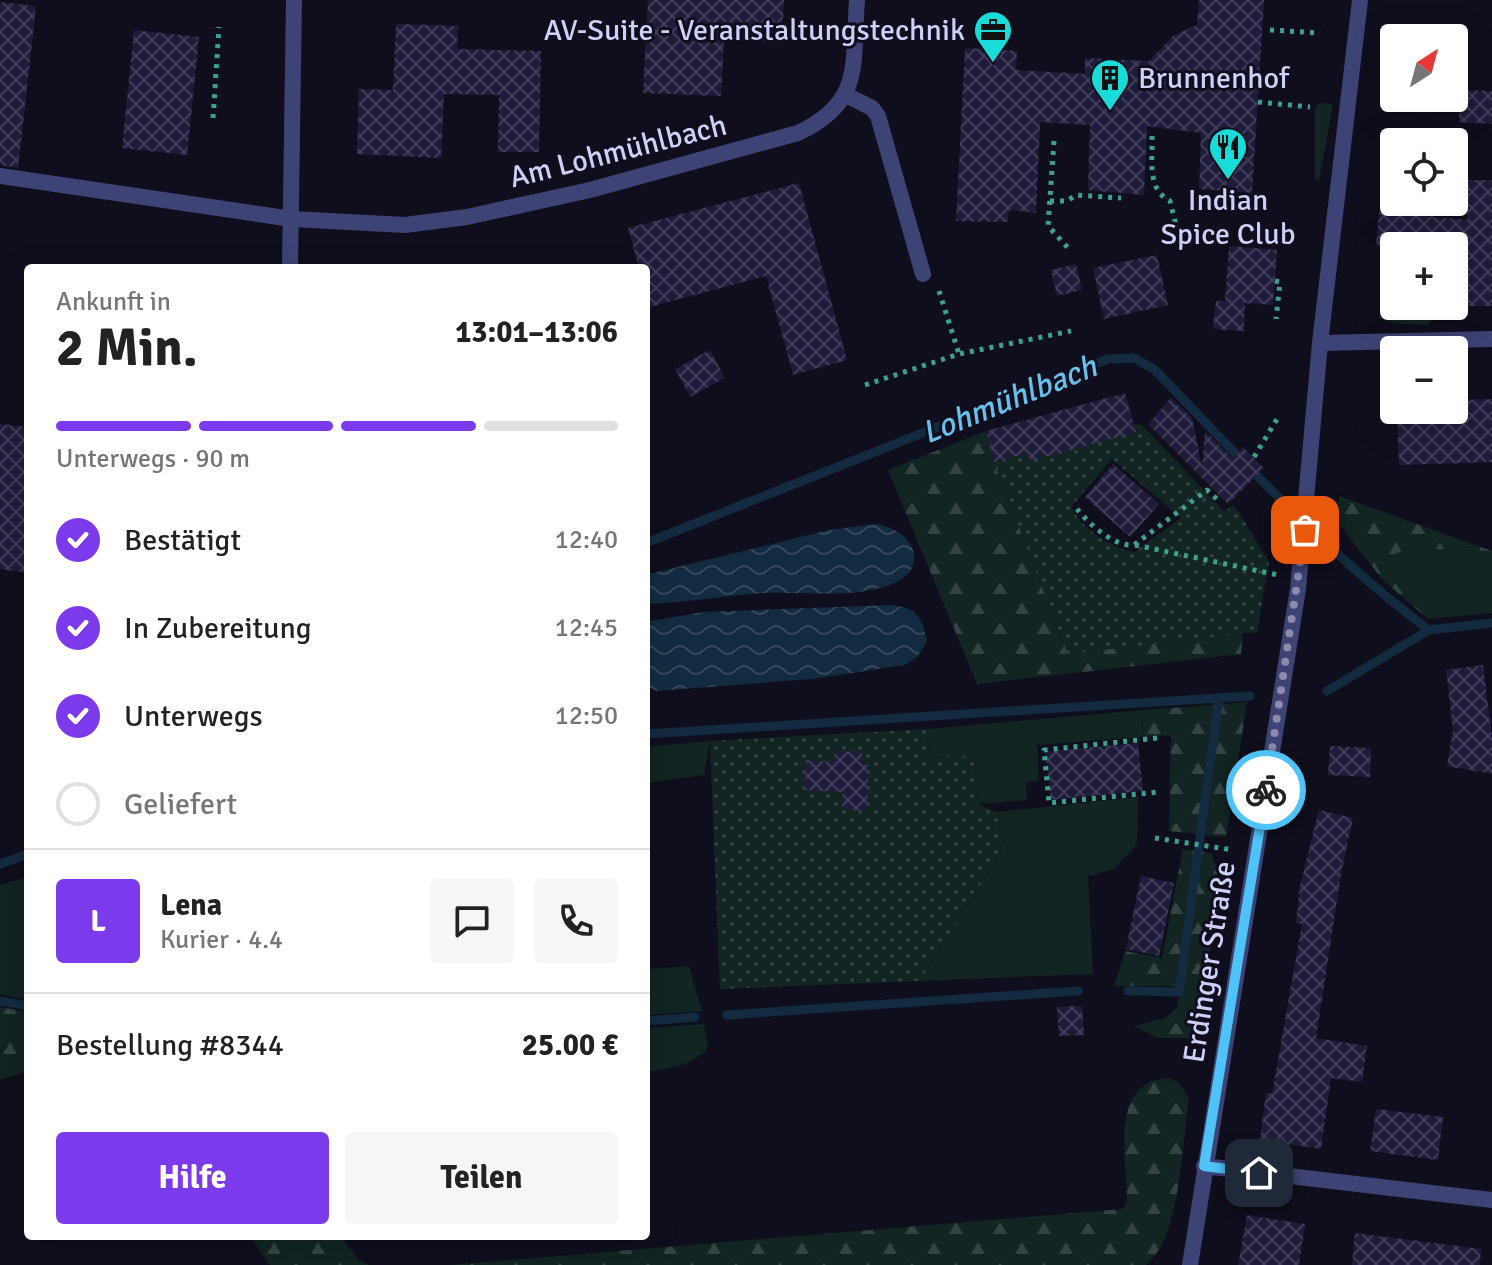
<!DOCTYPE html>
<html lang="de">
<head>
<meta charset="utf-8">
<style>
  :root { --surface:#fff; --page:#f6f6f6; --text:#222; --muted:#767676; --line:#e0e0e0; --accent:#7c3aed }
  body { margin:0; font-family:Signika,sans-serif; background:var(--page); color:var(--text); height:100vh; display:flex; flex-direction:column; font-size:30px; white-space:nowrap }
  * { box-sizing:border-box; margin:0 }
  p { font-size:26px; color:var(--muted) }
  .icon { flex:none; width:44px; height:44px; fill:none; stroke:currentColor; stroke-width:2; stroke-linecap:round; stroke-linejoin:round }
  .map { position:relative; flex:1; overflow:hidden }
  .sheet { position:absolute; left:24px; top:264px; width:626px; height:976px; display:flex; flex-direction:column; background:var(--surface); border-radius:8px; box-shadow:0 8px 32px #0002 }
  .sheet>* { flex:none }
  .needle { width:52px; rotate:36deg }
  .tools { position:absolute; left:1380px; top:24px; display:grid; gap:16px }
  .tools a { display:grid; place-items:center; width:88px; height:88px; border-radius:8px; background:var(--surface); box-shadow:0 8px 32px #0002; font-size:40px }
  .pin { position:absolute; display:grid; place-items:center; width:68px; height:68px; color:#fff; margin:-34px; border-radius:16px; box-shadow:0 4px 12px #0006 }
  .courier { position:absolute; display:grid; place-items:center; width:80px; height:80px; margin:-40px; border:6px solid #4fc3f7; border-radius:50%; background:#fff; color:#222; box-shadow:0 2px 10px #0007 }
  .summary em { font-style:normal; font-weight:800 }
  .summary div { display:flex; flex-direction:column-reverse }
  .summary { display:flex; align-items:center; justify-content:space-between; height:136px; padding:0 32px }
  h1 { font-size:52px; font-weight:800; line-height:60px }
  .bar { display:grid; grid-template-columns:repeat(4,1fr); gap:12px 8px; align-content:center; height:96px; padding:0 32px }
  .bar i { height:10px; border-radius:6px; background:var(--line) }
  .bar .active { background:var(--accent) }
  .bar p { grid-column:span 4 }
  .line { display:flex; align-items:center; gap:20px; padding:0 32px; border-top:2px solid var(--line) }
  .line div { flex:1 }
  .round { display:grid; place-items:center; flex:none; width:84px; height:84px; border-radius:8px; background:var(--page) }
  ol { padding:0 32px; list-style:none }
  li { display:flex; align-items:center; gap:24px; height:88px }
  li p { margin-inline-start:auto }
  li .icon { padding:8px; border-radius:50%; background:var(--accent); color:#fff; stroke-width:4 }
  li:last-child { color:var(--muted) }
  li i { width:44px; height:44px; border:4px solid var(--line); border-radius:50% }
  .button { display:flex; gap:16px; margin-top:auto; padding:16px 32px }
  .button a { flex:1; height:92px; border-radius:8px; background:var(--accent); color:#fff; font-size:32px; font-weight:800; line-height:92px; text-align:center }
  .button a+a { background:var(--page); color:var(--text) }
  .map>svg:first-child { display:block }
  .grass { fill:#122522 }
  .forest { fill:url(#forest-firs) }
  .park { fill:url(#park-dots); fill-rule:evenodd }
  .water { fill:url(#water-waves) }
  .lines { fill:none; stroke-linecap:round; stroke-linejoin:round }
  .stream { stroke:#132b40; stroke-width:9 }
  .building { fill:url(#building-cross-hatch) }
  .path { stroke:#3aa28f; stroke-width:5; stroke-dasharray:4 6; stroke-linecap:butt }
  .service { stroke:#3e4376; stroke-width:16 }
  .minor { stroke:#3e4376; stroke-width:16 }
  .tertiary { stroke:#3e4376; stroke-width:16 }
  .done { stroke:#8c8bac; stroke-width:8; stroke-dasharray:0 14.4 }
  .route { stroke:#4fc3f7; stroke-width:10 }
  .labels { text-anchor:middle; stroke-width:6; stroke-linejoin:round; paint-order:stroke }
  .poi-label { font-size:30px; fill:#cfcff9; stroke:#0f0e1c; text-anchor:end }
  .street-label { font-size:30px; fill:#cfcff9; stroke:#0f0e1c }
  .water-label { font-size:32px; font-style:italic; fill:#68c0ee; stroke:#0f0e1c }
</style>
</head>
<body>
<div class="map">
<svg width="1492" height="1265" viewBox="0 0 1492 1265">
  <defs>
    <pattern id="forest-firs" width="22" height="20" patternUnits="userSpaceOnUse" patternTransform="scale(2)"><rect width="22" height="20" fill="#122522"/><path d="M5 1l3.5 6h-7zM16 11l3.5 6h-7z" fill="#334443"/></pattern>
    <pattern id="park-dots" width="8" height="8" patternUnits="userSpaceOnUse" patternTransform="scale(2)"><rect width="8" height="8" fill="#122522"/><path d="M2 2h.1M6 6h.1" fill="none" stroke="#334443" stroke-width="1.8" stroke-linecap="round"/></pattern>
    <pattern id="water-waves" width="16" height="10" patternUnits="userSpaceOnUse" patternTransform="scale(2)"><rect width="16" height="10" fill="#132b40"/><path d="M0 5q4-4 8 0t8 0" fill="none" stroke="#34495c"/></pattern>
    <pattern id="building-cross-hatch" width="8" height="8" patternUnits="userSpaceOnUse" patternTransform="scale(2)"><rect width="8" height="8" fill="#1f1c3b"/><path d="M0 0l8 8M0 8l8-8" fill="none" stroke="#3e3c58"/></pattern>
  </defs>
  <rect width="100%" height="100%" fill="#0f0e1c"/>
  <!-- grass -->
  <path class="grass" d="M1320,103L1333,104L1319,181L1315,180V109Z
    M1389,315L1434,316L1428,325L1398,324L1376,317Z
    M1409,548L1492,551V613L1428,619L1398,587L1382,559Z
    M1142,710L1143,737L1037,745L1039,781L1026,782L1027,800L977,804L974,755L929,758L927,729Z
    M710,741L704,775L646,783V747Z
    M1138,797L1137,844L1114,869L1088,876L1093,974L919,981L1001,852L997,812Z
    M28,877V1000L0,994V885Z
    M689,966L702,1011L646,1015V969Z
    M704,1024L708,1047C695,1066 667,1069 646,1072V1028Z"/>
  <!-- forest -->
  <path class="forest" d="M986,431L994,462L1068,654L1243,632L1241,654L977,684L888,470Z
    M1339,496L1492,551L1409,548L1383,559L1398,587L1428,619L1382,579L1335,519Z
    M1247,702L1226,837L1205,835L1222,704Z
    M1214,705L1197,834L1169,831L1171,735L1143,737L1142,710Z
    M1183,849L1195,851L1175,986H1114L1125,951L1162,958Z
    M1202,852L1211,853L1221,878L1197,1038H1158L1134,1026L1165,1018L1177,1008Z
    M0,1007L28,1012V1071L0,1080Z
    M1169,1078L1178,1082L1189,1098C1182,1142 1181,1238 1146,1265H450L1123,1209L1127,1201C1127,1157 1108,1081 1169,1078Z
    M250,1236H340L358,1259L369,1265H270Z"/>
  <!-- park -->
  <path class="park" d="M1134,424L1142,425L1224,511L1234,505L1269,561L1257,632L1068,654L994,462L1028,453L1030,460ZM1112,459L1181,518L1134,552C1110,547 1082,529 1071,507Z
    M927,729L929,758L974,755L977,804L997,812L1001,852L919,981L720,989L710,741Z"/>
  <!-- water -->
  <path class="water" d="M874,524C915,528 932,570 890,585C850,599 803,591 762,593C723,596 685,603 646,604V575L649,574L829,530Z
    M891,605C916,608 922,616 927,641L918,656L905,665L892,667L812,679L657,691L646,686V625L650,621L704,612Z"/>
  <g class="lines">
    <!-- stream -->
    <path class="stream" d="M646,543L1108,359L1134,358L1154,369C1241,459 1328,555 1429,630L1492,623
      M1327,691L1429,630
      M646,734L1250,696
      M0,864L28,854
      M1128,991L1179,992L1219,698
      M0,1001L28,1006
      M727,1015L1078,991
      M646,1021L695,1017"/>
  </g>
  <!-- building -->
  <path class="building" d="M648,0H784L782,43L724,40L721,96L643,93Z
    M1199,0H1264L1252,193L1199,189L1201,133L1147,126L1144,195L1088,190L1090,125L1040,122L1036,213L1009,210L1008,222L956,221L965,48L1017,51L1016,70L1085,74V58L1149,61L1174,35L1197,25Z
    M0,2L36,6L18,168L0,165Z
    M396,24L458,26L457,49L541,51L539,152H498L499,95L444,94L441,158L357,154L359,89L393,90Z
    M134,30L199,37L187,155L122,148Z
    M1460,90L1492,91V124L1459,122Z
    M1467,180H1492V306H1462V246H1376L1379,212L1467,220Z
    M799,183L847,360L793,375L766,276L650,307L646,268H639L628,228Z
    M1229,246L1277,250L1273,305L1245,303L1244,331L1213,329L1216,301H1225Z
    M1157,255L1168,305L1104,319L1093,268Z
    M1076,264L1082,290L1057,296L1051,270Z
    M710,350L725,378L690,397L675,369Z
    M1125,393L1136,432L1030,461L1028,453L994,462L986,431Z
    M1171,398L1192,418L1202,467L1205,431L1232,458L1243,447L1264,468L1228,504L1148,424Z
    M1492,399V462L1399,465L1397,410H1454V400Z
    M0,424L28,427V573L0,569Z
    M1113,464L1159,504L1130,537L1085,497Z
    M1483,665L1492,739V774L1447,766L1453,730L1446,670Z
    M1138,743L1143,791L1051,800L1045,752Z
    M1330,746L1371,748L1370,777L1328,775Z
    M835,751L862,752V764L869,765L867,811L842,809L843,792L805,790L806,760L834,762Z
    M1319,810L1353,818L1341,874L1316,1038L1367,1046L1362,1082L1331,1078L1321,1149L1260,1140L1266,1093L1272,1094L1302,924L1296,923L1300,886Z
    M1141,876L1174,883L1159,956L1126,949Z
    M1082,1006L1084,1035L1059,1036L1057,1007Z
    M1376,1109L1443,1117L1438,1160L1370,1151Z
    M1247,1215L1305,1224L1299,1265H1238Z
    M1355,1233L1481,1249L1480,1265H1352Z"/>
  <g class="lines">
    <!-- path -->
    <path class="path" d="M1270,30L1320,33
      M1258,102L1310,107
      M213,118L219,27
      M1152,136C1153,159 1146,189 1170,201L1176,226
      M1054,141L1048,226L1069,249
      M1050,201H1067L1076,195L1121,198
      M1275,281L1280,282L1276,319
      M939,291L959,354
      M865,385L959,354L1071,331
      M1254,457L1277,419
      M1077,509C1089,524 1114,547 1134,545L1207,490L1218,500L1221,497
      M1135,545L1278,575
      M1157,738L1044,750L1049,803L1159,792
      M1155,838L1233,850"/>
    <!-- service -->
    <path class="service" d="M846,95L872,108L878,116L923,274"/>
    <!-- minor -->
    <path class="minor" d="M0,176L292,219L405,225L467,217L590,190L798,133C864,102 852,64 857,0
      M290,268L294,0
      M1204,1166L1492,1200"/>
    <!-- tertiary -->
    <path class="tertiary" d="M1320,343L1492,339
      M1190,1265L1298,589L1320,343L1360,0"/>
  </g>
  <g class="lines">
    <!-- done -->
    <path class="done" d="M1266,790L1305,530"/>
    <!-- route -->
    <path class="route" d="M1259,1173L1204,1166L1266,790"/>
  </g>
  <!-- icons -->
  <defs>
    <symbol id="office-pin" viewBox="-11 -11 22 30"><path d="M0 17L-7.5 6A9.5 9.5 0 1 1 7.5 6Z" fill="#19dbd7" stroke="#0f0e1c"/><path d="M-6-3h4V-5.5h4V-3h4V5H-6ZM-1-4.5V-3h2v-1.5ZM-6 0V1H6V0Z" fill="#111"/></symbol>
    <symbol id="building-pin" viewBox="-11 -11 22 30"><path d="M0 17L-7.5 6A9.5 9.5 0 1 1 7.5 6Z" fill="#19dbd7" stroke="#0f0e1c"/><path d="M-4-6H4V6H1V3H-1V6H-4ZM-2.5-4.3h1.7v1.8h-1.7ZM.8-4.3h1.7v1.8H.8ZM-2.5-1h1.7V.8h-1.7ZM.8-1h1.7V.8H.8Z" fill="#111"/></symbol>
    <symbol id="restaurant-pin" viewBox="-11 -11 22 30"><path d="M0 17L-7.5 6A9.5 9.5 0 1 1 7.5 6Z" fill="#19dbd7" stroke="#0f0e1c"/><path d="M-5-6h1v4h1v-4h1v4h1v-4h1v5L-1.5 .5V6h-2V.5L-5-1ZM5-6V6H3V1.5H1.5Q1.5-4 5-6Z" fill="#111"/></symbol>
  </defs>
  <g fill-rule="evenodd">
    <use href="#office-pin" x="971" y="8" width="44" height="60"/>
    <use href="#building-pin" x="1088" y="56" width="44" height="60"/>
    <use href="#restaurant-pin" x="1206" y="125" width="44" height="60"/>
  </g>
  <g class="labels">
    <!-- poi labels -->
    <g class="poi-label">
      <text x="965" y="40">AV-Suite - Veranstaltungstechnik</text>
      <text x="1138" y="88" text-anchor="start">Brunnenhof</text>
      <text x="1228" y="210" text-anchor="middle">Indian<tspan x="1228" dy="34">Spice Club</tspan></text>
    </g>
    <!-- street labels -->
    <g class="street-label">
      <text transform="translate(618 151) rotate(-14)" y="10">Am Lohmühlbach</text>
      <text transform="translate(1209 962) rotate(-81)" y="10">Erdinger Straße</text>
    </g>
    <!-- water labels -->
    <g class="water-label">
      <text transform="translate(1009 399) rotate(-22)" y="11">Lohmühlbach</text>
    </g>
  </g>
</svg>
<div class="tools">
<a><svg class="needle" viewBox="-14 -14 28 28"><path d="M0-13l5 13h-10z" fill="#e53935"/><path d="M0 13l5-13h-10z" fill="#767676"/></svg></a>
<a><svg class="icon" aria-label="locate" viewBox="0 0 24 24"><circle cx="12" cy="12" r="6"/><path d="M12 2v4M12 18v4M2 12h4M18 12h4"/></svg></a>
<a>+</a>
<a>−</a>
</div>
<div class="pin" style="left:1305px;top:530px;background:#ea580c"><svg class="icon" aria-label="bag" viewBox="0 0 24 24"><path d="M5 8h14l-1 12H6zM9 8a3 3 0 0 1 6 0"/></svg></div>
<div class="pin" style="left:1259px;top:1173px;background:#1f2937"><svg class="icon" aria-label="home" viewBox="0 0 24 24"><path d="M3 11l9-7 9 7M6 9v11h12V9"/></svg></div>
<div class="courier" style="left:1266px;top:790px"><svg class="icon" aria-label="bike" viewBox="0 0 24 24"><circle cx="6" cy="16" r="4"/><circle cx="18" cy="16" r="4"/><path d="M6 16l4-8h5l3 8M10 8l3 8H6M13 5h3"/></svg></div>
<section class="sheet">
<div class="summary"><div><h1>2 Min.</h1><p>Ankunft in</p></div><em>13:01–13:06</em></div>
<div class="bar"><i class="active"></i><i class="active"></i><i class="active"></i><i></i><p>Unterwegs · 90 m</p></div>
<ol>
<li><svg class="icon" aria-label="check" viewBox="0 0 24 24"><path d="M5 12l5 5 9-10"/></svg>Bestätigt<p>12:40</p></li>
<li><svg class="icon" aria-label="check" viewBox="0 0 24 24"><path d="M5 12l5 5 9-10"/></svg>In Zubereitung<p>12:45</p></li>
<li><svg class="icon" aria-label="check" viewBox="0 0 24 24"><path d="M5 12l5 5 9-10"/></svg>Unterwegs<p>12:50</p></li>
<li><i></i>Geliefert</li>
</ol>
<div class="line" style="height:144px"><b class="round" style="background:var(--accent);color:#fff">L</b><div><b>Lena</b><p>Kurier · 4.4</p></div><a class="round"><svg class="icon" aria-label="chat" viewBox="0 0 24 24"><path d="M4 5h16v11H9l-5 4z"/></svg></a><a class="round"><svg class="icon" aria-label="phone" viewBox="0 0 24 24"><path d="M5 4h4l2 5-3 2q2 4 5 5l2-3 5 2v4C11 20 4 13 5 4z"/></svg></a></div>
<div class="line" style="height:104px"><div>Bestellung #8344</div><b>25.00 €</b></div>
<div class="button"><a>Hilfe</a><a>Teilen</a></div>
</section>
</div>
</body>
</html>
